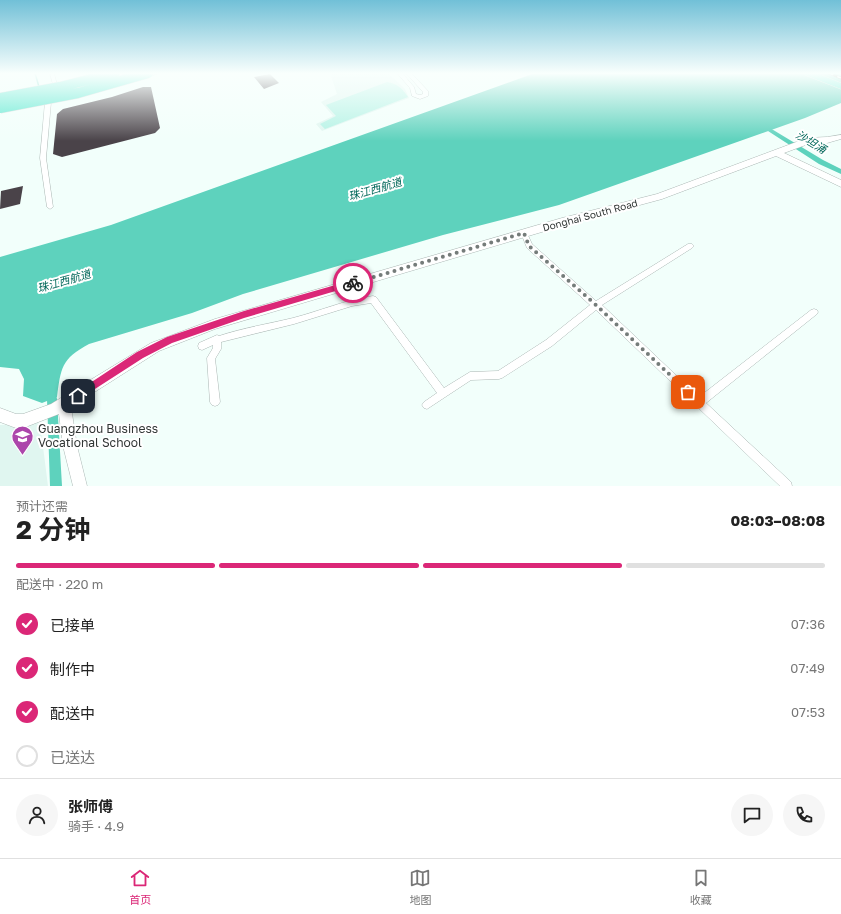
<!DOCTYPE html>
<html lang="zh">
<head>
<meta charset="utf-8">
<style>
  :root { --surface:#fff; --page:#f6f6f6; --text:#222; --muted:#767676; --line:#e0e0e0; --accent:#db2777 }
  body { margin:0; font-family:"Golos Text","Noto Sans SC",sans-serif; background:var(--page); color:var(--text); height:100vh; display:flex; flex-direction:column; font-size:15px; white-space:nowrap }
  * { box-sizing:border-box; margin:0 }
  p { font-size:13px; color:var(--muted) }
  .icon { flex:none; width:22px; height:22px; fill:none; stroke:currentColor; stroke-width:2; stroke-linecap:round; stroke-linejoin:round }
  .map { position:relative; height:486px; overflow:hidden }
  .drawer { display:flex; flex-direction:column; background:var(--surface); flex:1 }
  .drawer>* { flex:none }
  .pin { position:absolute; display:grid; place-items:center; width:34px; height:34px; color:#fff; margin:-17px; border-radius:8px; box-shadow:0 2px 6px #0006 }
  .courier { position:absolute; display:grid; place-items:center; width:40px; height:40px; margin:-20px; border:3px solid #db2777; border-radius:50%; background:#fff; color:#222; box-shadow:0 1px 5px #0007 }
  .overview em { font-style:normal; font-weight:700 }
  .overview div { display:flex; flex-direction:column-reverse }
  .overview { display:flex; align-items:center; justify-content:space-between; height:68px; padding:0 16px }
  h1 { font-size:26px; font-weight:700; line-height:30px }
  .bar { display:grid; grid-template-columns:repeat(4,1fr); gap:6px 4px; align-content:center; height:48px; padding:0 16px }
  .bar i { height:5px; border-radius:3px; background:var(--line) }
  .bar .selected { background:var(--accent) }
  .bar p { grid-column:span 4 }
  .line { display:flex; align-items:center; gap:10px; padding:0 16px; border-top:1px solid var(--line) }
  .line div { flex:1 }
  .round { display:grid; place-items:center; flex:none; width:42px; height:42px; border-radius:21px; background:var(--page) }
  ol { padding:0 16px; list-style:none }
  li { display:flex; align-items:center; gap:12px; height:44px }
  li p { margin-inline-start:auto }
  li .icon { padding:4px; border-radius:50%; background:var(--accent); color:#fff; stroke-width:4 }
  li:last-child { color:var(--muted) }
  li i { width:22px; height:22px; border:2px solid var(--line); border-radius:50% }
  .dock { display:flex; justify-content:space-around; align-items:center; height:56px; border-top:1px solid var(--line); background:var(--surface); font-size:11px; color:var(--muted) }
  .dock a { display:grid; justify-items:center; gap:2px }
  .dock .selected { color:var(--accent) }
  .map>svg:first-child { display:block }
  .built { fill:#e0f6f0 }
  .green { fill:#b2f2e4 }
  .water { fill:#5ed2bd }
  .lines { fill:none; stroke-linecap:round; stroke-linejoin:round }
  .stream { stroke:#5ed2bd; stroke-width:1.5 }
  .canal { fill:#5ed2bd; fill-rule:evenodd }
  .building { fill:#4a4349 }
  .street-casing { stroke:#abb7b4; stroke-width:1 }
  .secondary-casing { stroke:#abb7b4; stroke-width:1 }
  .highway-casing { stroke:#dadbdb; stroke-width:1 }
  .street { fill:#fff; fill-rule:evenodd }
  .secondary { fill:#fff; fill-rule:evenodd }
  .highway { fill:#55e7ce; fill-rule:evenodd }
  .rail-casing { stroke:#454b49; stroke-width:2.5 }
  .rail { stroke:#fff; stroke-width:1.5; stroke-dasharray:4.5; stroke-linecap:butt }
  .highway-bridge-casing { stroke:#dadbdb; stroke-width:11; stroke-linecap:butt }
  .highway-bridge { stroke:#55e7ce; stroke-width:10 }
  .route { fill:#db2777 }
  .done { stroke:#757c7a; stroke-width:4; stroke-dasharray:0 7.2 }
  .labels { text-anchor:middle; stroke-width:4; stroke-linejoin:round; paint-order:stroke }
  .street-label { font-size:10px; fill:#313635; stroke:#fff }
  .water-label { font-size:11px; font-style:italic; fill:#006759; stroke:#fff }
  .near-poi-label { font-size:12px; fill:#313635; stroke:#fff; text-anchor:start }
</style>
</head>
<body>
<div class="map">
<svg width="841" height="486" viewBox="0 0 841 486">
  <rect width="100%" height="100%" fill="#f2fffb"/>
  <!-- built -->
  <path class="built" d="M330,73H388L405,89L409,98L322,131L316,124L333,116L321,102L337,94Z
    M40,423L48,486H0V425H17Z"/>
  <!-- green -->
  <path class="green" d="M387,82C398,84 402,88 408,97L325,129L320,124L336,116L326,105Z"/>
  <!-- water -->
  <path class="water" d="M535,73H841V103L805,118L559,205L443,235L243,294L192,313L89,344C61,359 61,368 57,397L42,403L23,396L24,379L19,369L0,367V257L111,225Z"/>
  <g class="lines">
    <!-- stream -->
    <path class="stream" d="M35,73L39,87"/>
    <!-- canal -->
    <path class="canal" d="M770,128L823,160L841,169V174L819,164L768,131L767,130Z
      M52,394L56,395L57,399L62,486H50L47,399L48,395Z"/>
  </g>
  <!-- building -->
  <path class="building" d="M270,74L279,83L264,89L254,77Z
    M143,87H151L160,128L155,133L62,157L53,154L57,114L63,109L112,97Z
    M23,186L20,204L0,209L1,191Z"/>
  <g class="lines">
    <defs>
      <path id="street" d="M50,73H54L57,85L51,102L46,158L53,207L50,209L47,207L40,158L45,102L53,85Z
        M397,73H402L414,87L416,94L420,95L423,94V92L406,73H411L428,91V96L420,99L412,96L410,88Z
        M524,230L526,231L532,244L596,301L688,244H692L694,246L692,248L602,305L699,397L811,310L814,309L817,310L818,312L817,314L706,403L791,482L792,486H780L596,310L552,346L502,378L499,379L471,380L427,409L424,408L422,405L424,402L437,393L371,303L352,306L294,324L221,342V349L215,359L220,402L218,405L215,406L212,405L210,402L207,358L213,348V345L202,350L199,349L198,346L199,343L217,335L219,336C243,328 268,324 293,318C320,311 345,300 373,296L376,297L444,388L470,372L498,371L546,340L590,305L527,248L521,233Z"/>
      <path id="secondary" d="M117,73H127L108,80L105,78Z
        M149,73H159L140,80L137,78Z
        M841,135V139L827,143H811L784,153L841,180V187L776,156L662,199L562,226L215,329L159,351L71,407L77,446L87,486H73L63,446L59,414L23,428H16L0,422V408L16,414H23L51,404L151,343L215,319L562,218L657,194L807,138L827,137Z"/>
      <path id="highway" d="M804,73H816L841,83V89L805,75Z"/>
    </defs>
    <!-- street casing -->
    <use href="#street" class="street-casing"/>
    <!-- secondary casing -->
    <use href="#secondary" class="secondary-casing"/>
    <!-- highway casing -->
    <use href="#highway" class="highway-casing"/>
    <!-- street -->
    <use href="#street" class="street"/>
    <!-- secondary -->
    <use href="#secondary" class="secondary"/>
    <!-- highway -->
    <use href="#highway" class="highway"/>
    <defs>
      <path id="rail" d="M829,73L841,78"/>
    </defs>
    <!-- rail casing -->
    <use href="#rail" class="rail-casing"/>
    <!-- rail -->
    <use href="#rail" class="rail"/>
    <defs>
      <path id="highway-bridge" d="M0,98L60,87L115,73
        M0,108L78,93L148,73"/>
    </defs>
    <!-- highway-bridge casing -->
    <use href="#highway-bridge" class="highway-bridge-casing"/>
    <!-- highway-bridge -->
    <use href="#highway-bridge" class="highway-bridge"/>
  </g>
  <!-- sky -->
  <linearGradient id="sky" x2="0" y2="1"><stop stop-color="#71c0d7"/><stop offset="0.52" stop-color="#f9fffd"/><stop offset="1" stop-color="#f9fffd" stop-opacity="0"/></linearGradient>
  <rect width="841" height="141" fill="url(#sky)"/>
  <!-- route -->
  <path class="route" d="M353,280L356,281V285L244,318L172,343L143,358L81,398H75L74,396L75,393L137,352L167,337L244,311Z"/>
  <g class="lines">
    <!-- done -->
    <path class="done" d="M353,283L524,233L529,246L596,305L688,392"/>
  </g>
  <!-- icons -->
  <defs>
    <symbol id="school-pin" viewBox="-11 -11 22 30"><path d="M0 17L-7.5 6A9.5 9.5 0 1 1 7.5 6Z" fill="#ac46ab" stroke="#fff"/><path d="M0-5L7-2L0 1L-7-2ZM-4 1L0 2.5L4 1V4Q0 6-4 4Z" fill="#fff"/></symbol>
  </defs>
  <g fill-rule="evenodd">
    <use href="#school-pin" x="10" y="424" width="25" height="34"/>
  </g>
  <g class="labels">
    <!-- street labels -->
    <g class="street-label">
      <text transform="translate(590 215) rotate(-15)" y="4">Donghai South Road</text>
    </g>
    <!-- water labels -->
    <g class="water-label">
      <text transform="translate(811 142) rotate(31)" y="4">沙坦涌</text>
      <text transform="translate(375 189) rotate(-16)" y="4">珠江西航道</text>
      <text transform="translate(64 281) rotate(-16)" y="4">珠江西航道</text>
    </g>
    <!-- near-poi labels -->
    <g class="near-poi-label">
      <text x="38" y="433">Guangzhou Business<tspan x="38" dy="14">Vocational School</tspan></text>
    </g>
  </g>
</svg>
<div class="pin" style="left:688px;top:392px;background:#ea580c"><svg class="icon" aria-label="bag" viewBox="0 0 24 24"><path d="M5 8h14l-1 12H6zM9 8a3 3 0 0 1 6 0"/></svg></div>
<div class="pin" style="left:78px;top:396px;background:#1f2937"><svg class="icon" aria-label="home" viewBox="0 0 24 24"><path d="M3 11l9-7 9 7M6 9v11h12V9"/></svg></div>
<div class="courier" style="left:353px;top:283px"><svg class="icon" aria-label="bike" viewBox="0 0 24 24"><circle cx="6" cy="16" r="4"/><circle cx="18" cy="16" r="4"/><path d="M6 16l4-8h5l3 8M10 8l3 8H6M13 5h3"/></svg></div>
</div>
<section class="drawer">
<div class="overview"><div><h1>2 分钟</h1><p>预计还需</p></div><em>08:03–08:08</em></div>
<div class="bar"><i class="selected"></i><i class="selected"></i><i class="selected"></i><i></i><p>配送中 · 220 m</p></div>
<ol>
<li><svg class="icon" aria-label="check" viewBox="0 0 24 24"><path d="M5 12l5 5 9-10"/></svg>已接单<p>07:36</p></li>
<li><svg class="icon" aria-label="check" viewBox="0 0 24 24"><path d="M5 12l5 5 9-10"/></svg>制作中<p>07:49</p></li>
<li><svg class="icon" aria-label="check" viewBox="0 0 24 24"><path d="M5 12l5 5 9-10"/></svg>配送中<p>07:53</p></li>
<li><i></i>已送达</li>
</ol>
<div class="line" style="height:72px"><a class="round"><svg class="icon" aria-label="person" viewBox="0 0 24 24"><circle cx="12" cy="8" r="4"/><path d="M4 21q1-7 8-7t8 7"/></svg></a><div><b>张师傅</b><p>骑手 · 4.9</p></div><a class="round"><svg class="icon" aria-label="chat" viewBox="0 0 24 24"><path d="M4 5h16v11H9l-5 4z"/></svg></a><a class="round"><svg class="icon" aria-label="phone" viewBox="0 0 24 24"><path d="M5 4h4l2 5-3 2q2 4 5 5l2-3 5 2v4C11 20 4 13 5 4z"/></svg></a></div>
</section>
<nav class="dock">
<a class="selected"><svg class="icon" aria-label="home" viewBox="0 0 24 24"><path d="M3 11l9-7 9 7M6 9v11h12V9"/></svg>首页</a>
<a><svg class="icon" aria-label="map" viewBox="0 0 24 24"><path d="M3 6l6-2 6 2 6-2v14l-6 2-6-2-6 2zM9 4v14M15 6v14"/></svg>地图</a>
<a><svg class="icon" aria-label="saved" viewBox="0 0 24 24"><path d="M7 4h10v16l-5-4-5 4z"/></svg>收藏</a>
</nav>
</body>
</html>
